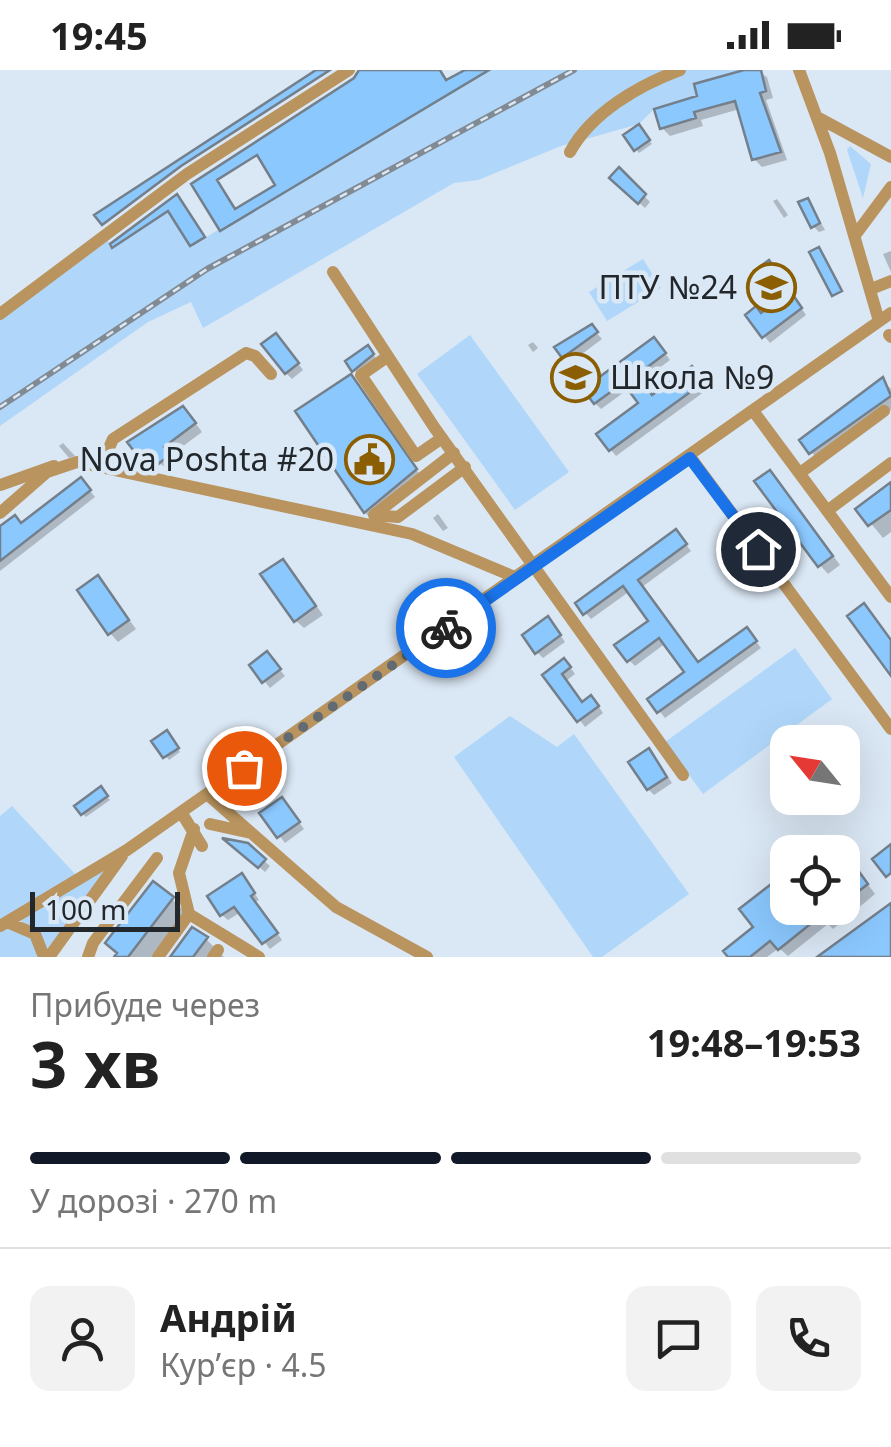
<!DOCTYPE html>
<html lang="uk">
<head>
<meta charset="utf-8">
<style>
  :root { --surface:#fff; --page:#f2f2f2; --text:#222; --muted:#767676; --line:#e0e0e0; --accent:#111827 }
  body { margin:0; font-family:"Noto Sans",sans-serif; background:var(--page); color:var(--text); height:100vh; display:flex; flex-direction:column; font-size:38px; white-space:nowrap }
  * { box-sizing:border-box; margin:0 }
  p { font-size:32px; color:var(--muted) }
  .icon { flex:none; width:55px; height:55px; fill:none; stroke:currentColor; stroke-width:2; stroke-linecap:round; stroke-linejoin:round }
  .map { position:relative; height:887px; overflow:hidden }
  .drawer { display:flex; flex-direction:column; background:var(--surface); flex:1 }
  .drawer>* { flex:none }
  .needle { width:65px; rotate:300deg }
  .tools { position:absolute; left:770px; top:655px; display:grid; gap:20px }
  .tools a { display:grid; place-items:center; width:90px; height:90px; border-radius:20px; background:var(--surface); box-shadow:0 10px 40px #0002; font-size:50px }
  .scale { position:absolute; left:30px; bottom:25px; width:150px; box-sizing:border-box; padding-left:10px; border:5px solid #22272c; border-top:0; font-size:28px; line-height:35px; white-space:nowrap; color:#22272c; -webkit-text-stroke:8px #dae7f4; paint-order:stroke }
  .pin { position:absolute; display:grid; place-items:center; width:85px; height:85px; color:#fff; margin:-42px; border:5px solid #fff; border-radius:50%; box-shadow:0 2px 10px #0007 }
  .courier { position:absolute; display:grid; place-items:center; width:100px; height:100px; margin:-50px; border:8px solid #1a73e8; border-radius:50%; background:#fff; color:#222; box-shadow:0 2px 12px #0007 }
  .summary em { font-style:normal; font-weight:700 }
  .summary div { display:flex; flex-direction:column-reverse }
  .summary { display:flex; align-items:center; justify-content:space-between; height:170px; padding:0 30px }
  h1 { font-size:65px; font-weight:700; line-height:75px }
  .bar { display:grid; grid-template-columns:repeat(4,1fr); gap:15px 10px; align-content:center; height:120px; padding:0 30px }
  .bar i { height:12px; border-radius:8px; background:var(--line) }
  .bar .selected { background:var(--accent) }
  .bar p { grid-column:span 4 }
  .line { display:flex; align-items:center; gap:25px; padding:0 30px; border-top:2px solid var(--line) }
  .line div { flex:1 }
  .round { display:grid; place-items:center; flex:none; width:105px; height:105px; border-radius:20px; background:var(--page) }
  .status { display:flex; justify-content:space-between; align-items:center; height:70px; padding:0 50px; background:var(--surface); direction:ltr }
  .status svg { height:28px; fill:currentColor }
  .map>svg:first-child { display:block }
  .green { fill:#b0d7fa }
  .shadow { fill:#0003; fill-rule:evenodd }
  .building { fill:#8bc8fe; stroke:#737f8b; stroke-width:2.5; fill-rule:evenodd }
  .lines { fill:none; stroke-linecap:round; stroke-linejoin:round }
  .minor { stroke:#b9945f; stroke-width:12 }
  .rail-casing { stroke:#828b94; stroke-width:6 }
  .rail { stroke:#dae7f4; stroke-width:2.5; stroke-dasharray:8; stroke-linecap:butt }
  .done { stroke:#626a72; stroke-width:10; stroke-dasharray:0 18 }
  .route { stroke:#1a73e8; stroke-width:12 }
  .labels { text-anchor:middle; stroke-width:9; stroke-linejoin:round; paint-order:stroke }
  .poi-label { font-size:32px; fill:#22272c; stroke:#dae7f4; text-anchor:end }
</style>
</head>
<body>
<div class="status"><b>19:45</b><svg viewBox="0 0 49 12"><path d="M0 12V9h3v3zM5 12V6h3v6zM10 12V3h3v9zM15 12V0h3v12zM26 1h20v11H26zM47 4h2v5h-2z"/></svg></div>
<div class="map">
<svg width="891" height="887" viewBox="0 0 891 887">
  <rect width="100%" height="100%" fill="#dae7f4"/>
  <!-- green -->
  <path class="green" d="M489,0H744L694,14L697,27L654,39L639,54L561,76L478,110L454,113L203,258L191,232L148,252L0,356V244L104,165L112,177L168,141L191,176Z
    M850,76L871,94L863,128L847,80Z
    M643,189L661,218L607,251L589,222Z
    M470,265L569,402L515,440L417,304Z
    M795,578L832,629L703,724L665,672Z
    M510,646L557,677L574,664L689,824L602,887H593L454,687Z
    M12,736L76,805L0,851V746Z
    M110,795L48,881L38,861L19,850Z
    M8,857L31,867L40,887H0V861Z"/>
  <!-- shadow -->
  <path class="shadow" d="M319,0H332L183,96L105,154L97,145Z
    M361,0H437L446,13L463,4L461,0H491L223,160L194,115L356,10ZM259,84L278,115L235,142L216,112Z
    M754,0L767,7L773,28L766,30L787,90L762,97L754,89L740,39L701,50L703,56L670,66L662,58L700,27Z
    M642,61L652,74L639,83L636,79Z
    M619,100L650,132L645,138L612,108Z
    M177,127L204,169L193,176L170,141L113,175Z
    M777,129L788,145L784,148L773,131Z
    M808,131L825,160L819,162L813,156Z
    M891,181V202L883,184Z
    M775,199L806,245L770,273L748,246L762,245L781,232Z
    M591,257L602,269L570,293L557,278Z
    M282,272L303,300L292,309L286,303Z
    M533,272L538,278L533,282L528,275Z
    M660,276L670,290L641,312L652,328L698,305L708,319L616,386L611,380L641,334L630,318L601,339L595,333Z
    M371,282L376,288L357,303L354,300Z
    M351,307L423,409L373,450L364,442Z
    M883,311L891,319V340L819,390L811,382Z
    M191,347L202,362L170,386L176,395L168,401L161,394L153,400L147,394L164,381L130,373Z
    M63,373L75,386L69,388L59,376Z
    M778,411L840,495L828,504L820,495Z
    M891,415V462L883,468L859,439Z
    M86,416L95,427L0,501V460L22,456Z
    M438,444L448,458L443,461L433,448Z
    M682,469L691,481L642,517L699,595L752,566L761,578L665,648L650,629L687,602L666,573L635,596L629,590L651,551L630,521L591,549L578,534Z
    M291,501L323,545L304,558L295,550Z
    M98,508L136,559L118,572L110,563Z
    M554,556L565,572L543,588L537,582Z
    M272,590L285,606L270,618L252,596Z
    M570,597L575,604L566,611L583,634H597L603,643L585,657L546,605Z
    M170,667L180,682L169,690L155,672Z
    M655,687L672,713L654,725L648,719Z
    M104,723L110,730L86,747L83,744Z
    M287,736L304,759L285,773L263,744Z
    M230,772L246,775L270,796L265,802Z
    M863,808L875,824L833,859L828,854L788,886L779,878L767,887H731L788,838H842V809Z
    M247,812L259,830L255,832L282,870L270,879L241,842L228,850L222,845Z
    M172,829L187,844L154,887H117Z
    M206,869L224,887H173Z"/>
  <!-- building -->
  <path class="building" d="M316,0H330L181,96L102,155L94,145Z
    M359,0H440L446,10L465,0H489L220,161L191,114L354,8ZM257,85L275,115L235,139L217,110Z
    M744,0H761L766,21L760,23L781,82L752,90L735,31L694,42L696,48L660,59L654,39L697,26L694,14Z
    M639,54L650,70L634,81L623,65Z
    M619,97L646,124L638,134L609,108Z
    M177,124L205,167L190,176L168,141L112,178L110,174Z
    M808,128L820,153L811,158L798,132Z
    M819,177L842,221L832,226L809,182Z
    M769,190L802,238L762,268L745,245L756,236L761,243L777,231L754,201Z
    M592,254L598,262L562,288L554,277Z
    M276,263L299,293L285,304L261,274Z
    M654,267L666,283L637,305L652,325L692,296L704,312L609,381L596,364L638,333L623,313L594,334L583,319Z
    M368,275L374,284L352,302L345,291Z
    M351,304L417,399L364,443L295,341Z
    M883,307L891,326L809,384L799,370Z
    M183,336L196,353L164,377L170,385L158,394L152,386L143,393L127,372Z
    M770,400L833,486L818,497L754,411Z
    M81,407L91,420L0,491V456L15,445L21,453Z
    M891,412V440L868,456L855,439Z
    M676,459L687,474L638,510L698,592L747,557L757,571L657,643L647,629L684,602L659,568L627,592L614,575L648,551L623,516L583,545L575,533Z
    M283,489L316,536L294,552L260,504Z
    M98,505L129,550L108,565L77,520Z
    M864,533L891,570V606L847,546Z
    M548,546L561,565L535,584L522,565Z
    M267,581L281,599L262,613L249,595Z
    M564,588L571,597L562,604L582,632L591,625L599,636L577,652L542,605Z
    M167,660L179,678L163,688L151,671Z
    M649,678L667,707L647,720L628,692Z
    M101,716L108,726L81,745L74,736Z
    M282,727L300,752L277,768L259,743Z
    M222,768L248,773L266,789L258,798Z
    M891,774V803L886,807L872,789Z
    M855,796L868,814L842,834V806Z
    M788,801V838H829L836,843L823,853L819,847L778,880L770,871L750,887H728L723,881L753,857L739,839Z
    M242,803L255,823L251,826L278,863L262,874L234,837L220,846L207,826Z
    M153,811L174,827L128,887H114L117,883L105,873Z
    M891,833V887H817Z
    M192,857L208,867L193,887H170Z"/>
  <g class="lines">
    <!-- minor -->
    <path class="minor" d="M799,0L830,83L879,251
      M817,47L891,87
      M570,82C591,43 639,15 680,0
      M856,164L891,117
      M333,202L434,357L683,705
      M871,219L891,211
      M0,244L187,104L349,0
      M889,265L891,267
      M387,287L361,305L416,386L442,368
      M754,342L891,527
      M454,383L374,445L398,447L465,397
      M691,388L891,659
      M100,398L113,369L246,283L255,286L271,304
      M800,403L884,341
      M0,415L54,396
      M827,441L891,393
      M0,443L47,402L77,392L412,464L517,508
      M207,724L336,837L427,887
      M181,742L202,776
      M210,754L251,763
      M194,759L179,803L189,844L259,887
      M7,852L35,864L44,887
      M0,856L127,780L891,243
      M49,887L122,786
      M88,887L93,873L157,788
      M158,887L189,844
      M213,887L218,880"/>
    <defs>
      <path id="rail" d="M0,337L207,199L574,0"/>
    </defs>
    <!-- rail casing -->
    <use href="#rail" class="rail-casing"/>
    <!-- rail -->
    <use href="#rail" class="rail"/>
  </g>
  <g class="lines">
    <!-- done -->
    <path class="done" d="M244,698L446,558"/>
    <!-- route -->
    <path class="route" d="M446,558L690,388L758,479"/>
  </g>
  <!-- icons -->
  <defs>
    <symbol id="university-ring" viewBox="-11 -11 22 22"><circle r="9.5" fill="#dae7f4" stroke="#8b5e01" stroke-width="1.5"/><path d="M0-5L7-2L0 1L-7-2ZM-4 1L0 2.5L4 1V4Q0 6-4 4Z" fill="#8b5e01"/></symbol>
    <symbol id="school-ring" viewBox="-11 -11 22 22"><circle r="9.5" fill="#dae7f4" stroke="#8b5e01" stroke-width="1.5"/><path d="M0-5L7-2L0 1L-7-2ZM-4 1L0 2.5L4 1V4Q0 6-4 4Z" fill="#8b5e01"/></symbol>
    <symbol id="civic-ring" viewBox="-11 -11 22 22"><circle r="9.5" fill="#dae7f4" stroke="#8b5e01" stroke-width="1.5"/><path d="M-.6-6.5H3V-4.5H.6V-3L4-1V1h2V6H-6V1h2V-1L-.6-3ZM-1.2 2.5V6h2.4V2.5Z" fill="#8b5e01"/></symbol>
  </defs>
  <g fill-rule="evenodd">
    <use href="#university-ring" x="744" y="190" width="55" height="55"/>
    <use href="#school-ring" x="548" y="280" width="55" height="55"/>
    <use href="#civic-ring" x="342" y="362" width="55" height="55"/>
  </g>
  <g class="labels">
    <!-- poi labels -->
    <g class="poi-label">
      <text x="737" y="229">ПТУ №24</text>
      <text x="610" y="319" text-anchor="start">Школа №9</text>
      <text x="334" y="401">Nova Poshta #20</text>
    </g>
  </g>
</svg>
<div class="tools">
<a><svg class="needle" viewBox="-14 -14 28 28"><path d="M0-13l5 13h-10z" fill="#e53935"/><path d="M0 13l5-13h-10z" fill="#767676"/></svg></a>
<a><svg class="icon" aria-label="locate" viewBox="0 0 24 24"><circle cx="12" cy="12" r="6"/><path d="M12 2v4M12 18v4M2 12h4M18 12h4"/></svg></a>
</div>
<div class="scale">100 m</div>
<div class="pin" style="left:244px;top:698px;background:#ea580c"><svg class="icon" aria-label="bag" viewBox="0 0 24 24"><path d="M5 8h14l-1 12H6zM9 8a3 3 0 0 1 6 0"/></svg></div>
<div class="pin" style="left:758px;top:479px;background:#1f2937"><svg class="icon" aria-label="home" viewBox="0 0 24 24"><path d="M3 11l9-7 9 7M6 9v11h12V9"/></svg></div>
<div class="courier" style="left:446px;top:558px"><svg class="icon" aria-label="bike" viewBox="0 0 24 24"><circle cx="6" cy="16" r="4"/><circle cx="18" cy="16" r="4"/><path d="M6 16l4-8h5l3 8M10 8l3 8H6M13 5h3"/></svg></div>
</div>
<section class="drawer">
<div class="summary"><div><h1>3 хв</h1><p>Прибуде через</p></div><em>19:48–19:53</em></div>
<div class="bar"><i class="selected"></i><i class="selected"></i><i class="selected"></i><i></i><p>У дорозі · 270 m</p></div>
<div class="line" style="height:180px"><a class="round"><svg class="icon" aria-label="person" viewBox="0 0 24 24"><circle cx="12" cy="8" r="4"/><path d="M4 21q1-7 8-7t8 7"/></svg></a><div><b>Андрій</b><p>Кур’єр · 4.5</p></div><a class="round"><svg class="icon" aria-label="chat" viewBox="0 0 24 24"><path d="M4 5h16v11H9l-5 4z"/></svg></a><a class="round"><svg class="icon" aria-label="phone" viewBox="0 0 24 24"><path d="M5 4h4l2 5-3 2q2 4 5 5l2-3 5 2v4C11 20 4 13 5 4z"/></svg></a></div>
</section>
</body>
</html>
